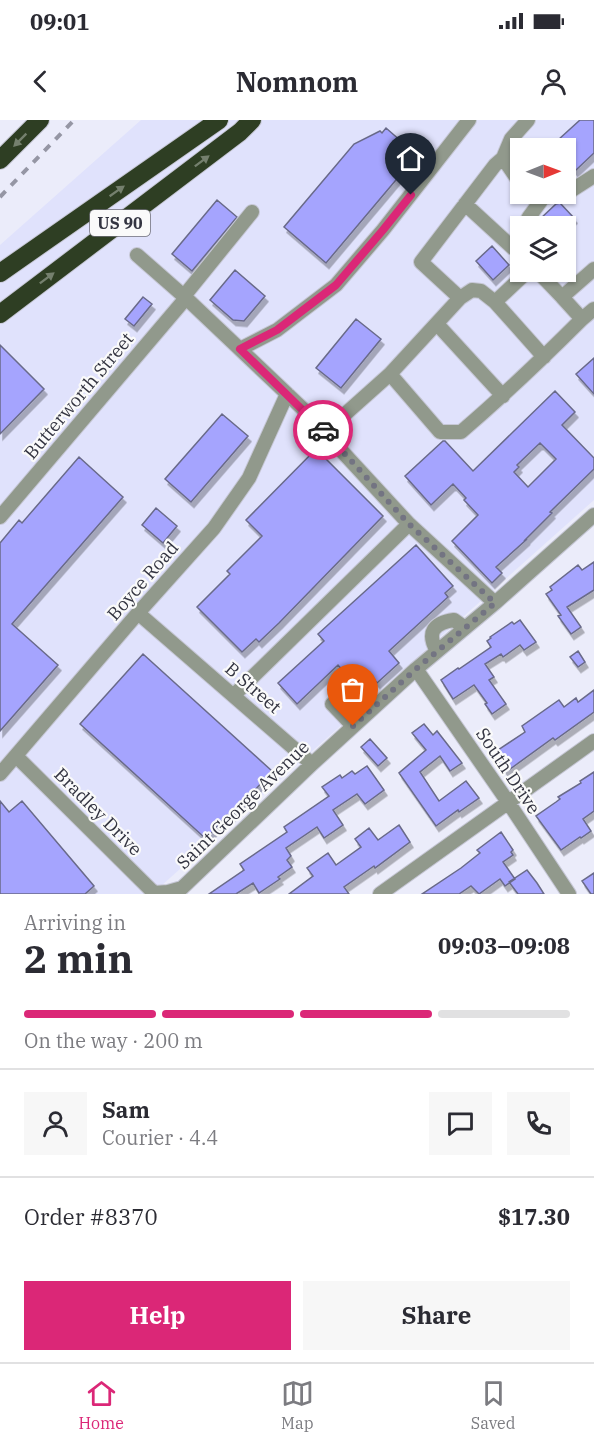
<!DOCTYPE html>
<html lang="en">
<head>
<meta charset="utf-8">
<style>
  :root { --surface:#fff; --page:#f7f7f7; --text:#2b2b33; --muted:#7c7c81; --line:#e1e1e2; --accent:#db2777 }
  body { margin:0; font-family:"IBM Plex Serif",serif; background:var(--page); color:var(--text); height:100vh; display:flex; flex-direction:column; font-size:22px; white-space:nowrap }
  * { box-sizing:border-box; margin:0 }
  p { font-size:20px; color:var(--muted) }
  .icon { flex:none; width:33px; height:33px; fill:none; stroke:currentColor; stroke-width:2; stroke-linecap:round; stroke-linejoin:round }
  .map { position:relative; height:774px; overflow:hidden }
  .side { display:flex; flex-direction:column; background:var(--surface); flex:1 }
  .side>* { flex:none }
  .needle { width:39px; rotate:89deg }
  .buttons { position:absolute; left:510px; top:18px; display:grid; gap:12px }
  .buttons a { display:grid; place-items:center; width:66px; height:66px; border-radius:0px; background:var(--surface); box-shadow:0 2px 4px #0004; font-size:30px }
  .pin { position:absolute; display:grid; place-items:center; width:51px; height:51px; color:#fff; margin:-62px -26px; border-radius:50% 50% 50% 0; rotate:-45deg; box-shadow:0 0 6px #0007 }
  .pin .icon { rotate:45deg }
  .courier { position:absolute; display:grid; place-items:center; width:60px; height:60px; margin:-30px; border:4px solid #db2777; border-radius:50%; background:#fff; color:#222; box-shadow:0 2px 8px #0007 }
  .overview em { font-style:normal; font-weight:700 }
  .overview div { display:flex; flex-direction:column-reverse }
  .overview { display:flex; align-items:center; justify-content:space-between; height:102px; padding:0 24px }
  h1 { font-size:39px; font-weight:700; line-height:45px }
  .bar { display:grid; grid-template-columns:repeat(4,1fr); gap:9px 6px; align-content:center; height:72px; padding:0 24px }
  .bar i { height:8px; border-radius:4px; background:var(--line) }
  .bar .on { background:var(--accent) }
  .bar p { grid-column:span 4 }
  .line { display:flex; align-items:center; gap:15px; padding:0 24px; border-top:2px solid var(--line) }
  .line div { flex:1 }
  .round { display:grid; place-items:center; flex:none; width:63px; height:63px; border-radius:0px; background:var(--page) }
  .button { display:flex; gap:12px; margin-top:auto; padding:12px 24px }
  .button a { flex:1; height:69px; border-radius:0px; background:var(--accent); color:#fff; font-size:24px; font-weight:700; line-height:69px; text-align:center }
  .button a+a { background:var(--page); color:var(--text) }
  .status { display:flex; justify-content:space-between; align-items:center; height:42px; padding:0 30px; background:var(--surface); direction:ltr }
  .status svg { height:16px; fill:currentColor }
  header { display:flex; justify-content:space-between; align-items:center; height:78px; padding:0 24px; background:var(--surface); font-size:27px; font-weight:700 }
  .tabs { display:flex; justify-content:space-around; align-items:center; height:84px; border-top:2px solid var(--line); background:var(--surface); font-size:16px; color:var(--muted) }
  .tabs a { display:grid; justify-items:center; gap:3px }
  .tabs .on { color:var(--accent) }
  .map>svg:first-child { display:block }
  .built { fill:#e0e2fc; fill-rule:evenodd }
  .building { fill:#a5a4fe; stroke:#696a89; stroke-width:1.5; fill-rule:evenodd; filter:url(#shadow) }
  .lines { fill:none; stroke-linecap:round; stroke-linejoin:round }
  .minor-casing { stroke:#c6c7d5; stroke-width:16 }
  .highway-casing { stroke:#c6c7d5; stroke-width:20 }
  .minor { stroke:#91998c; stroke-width:14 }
  .highway { stroke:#2e3e23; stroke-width:18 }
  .rail { stroke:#9596a4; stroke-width:4; stroke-dasharray:8 8; stroke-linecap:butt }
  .oneway { fill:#75806e }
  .done { stroke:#737482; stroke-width:6; stroke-dasharray:0 10.8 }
  .route { stroke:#db2777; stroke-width:8 }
  .labels { text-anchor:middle; stroke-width:4.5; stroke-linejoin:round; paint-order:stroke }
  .shield { fill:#fafafa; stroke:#6f6f78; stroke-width:1.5 }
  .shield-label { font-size:16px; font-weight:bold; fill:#333441 }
  .street-label { font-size:18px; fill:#333441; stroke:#fafafa }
</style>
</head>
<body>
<div class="status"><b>09:01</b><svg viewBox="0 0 49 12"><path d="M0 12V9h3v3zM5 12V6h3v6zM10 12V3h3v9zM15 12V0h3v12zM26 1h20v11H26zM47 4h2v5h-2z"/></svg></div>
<header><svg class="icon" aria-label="back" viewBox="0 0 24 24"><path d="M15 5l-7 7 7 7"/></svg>Nomnom<svg class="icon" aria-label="person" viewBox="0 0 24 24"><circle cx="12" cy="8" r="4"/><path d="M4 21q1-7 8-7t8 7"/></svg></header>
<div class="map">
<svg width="594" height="774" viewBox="0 0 594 774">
  <defs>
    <filter id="shadow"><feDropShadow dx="3" dy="5.5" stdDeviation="0" flood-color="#0004"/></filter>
  </defs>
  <rect width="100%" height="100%" fill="#ebecfa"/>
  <!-- built -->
  <path class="built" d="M141,0H594V380L152,774H0V125ZM520,28H566V74H520ZM520,106H566V152H520Z"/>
  <!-- building -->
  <path class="building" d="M580,0H594V33L575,51L566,40V28L558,20Z
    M386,8L417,35L326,143L284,107L354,24L380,11L382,13Z
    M217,80L237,97L192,151L172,134Z
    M560,83L574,98L565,106H545L539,100L556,84Z
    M492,126L509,145L493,160L476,141Z
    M235,150L265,176L244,201L233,200L210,180Z
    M143,177L152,184L134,206L125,199Z
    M356,199L381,219L341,268L316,248Z
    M0,225L44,269L0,314Z
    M594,238V274L576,254Z
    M555,271L575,292L562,305L594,338V349L550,392L552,393L525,420H526L496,447L502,453L492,463L452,421L478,395L464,380L466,378L453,364L431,385L405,356L443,321H445L473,351ZM540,323L556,339L528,367L514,352L519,347L517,345Z
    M222,294L248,316L191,382L165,359Z
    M316,329L383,396L279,503L259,522L256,519L242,532L197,487L230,454L227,451L262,416L246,400Z
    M79,337L123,377L12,504L58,545L0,611V423L19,400L22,403Z
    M156,388L177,406L163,423L142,405Z
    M416,425L453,466L445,473L448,477L389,531L399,543L377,563L370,555L362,562L355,554L350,559L338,545L297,584L278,563L324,521L318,514Z
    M594,442V470L567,487L581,507L571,514L558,496L561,495L546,474L552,470L550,467L578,445L582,450Z
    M520,500L536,522L524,530L520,525L503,537L501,534L485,544L494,557L489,560L506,584L492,594L485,584L487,583L474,565L453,579L441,560L458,548L459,549L491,527L487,521L491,518L490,517L512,502L514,504Z
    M578,531L585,542L578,547L570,537Z
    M143,534L272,651L230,698L227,695L206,719L80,604Z
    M594,570V592L555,620L553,618L506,652L497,639L498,638L495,632L525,612L522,606L559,580L564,587L576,578L578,582Z
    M424,604L433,615L437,611L462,643L450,651L440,636L420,652L439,681L466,661L479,678L459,692L458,690L436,706L399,653L426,630L412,613Z
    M370,619L387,638L378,646L361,627Z
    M367,646L384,670L365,684L357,674L333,690L343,705L324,718L317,707L286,728L291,736L287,740L292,747L278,757L280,759L259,773L253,763L236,774H209L244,750L240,744L287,712L284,707L329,676L322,667L340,655L342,658L352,651L355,654Z
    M594,652V691L583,699L591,711L581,718L580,717L561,730L536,696L556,682L560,679L558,677L581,663L580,661Z
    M0,681L9,692L22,681L94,766L85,774H0Z
    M399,705L410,722L375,748L374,746L344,767L349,774H289L313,756L307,748L328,733L336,745L361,727L355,719L369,708L378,720Z
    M501,712L513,730L511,732L513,735L503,742L515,759L505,766L500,759L479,774L471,766L459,774H422L461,748L480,733L477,730Z
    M527,750L537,763L544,774H518L509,762Z
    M594,753V774H591L582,761Z"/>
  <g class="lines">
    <defs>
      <path id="minor" d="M520,63L503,38L511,19L528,0
        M566,72L572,70L594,56
        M465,84L513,128L520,114
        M524,106L529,97L543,78L559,74
        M137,135L186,178L302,288L409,404
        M594,149L562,177L582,199L594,189
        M538,152L562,177
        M184,176L252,92
        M460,178L421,142L495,45L503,38
        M495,182L527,152
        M437,204L503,276
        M240,229L277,210L336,165L383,110L469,0
        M544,237L495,182L481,171L472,170L460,178L390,254L440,312H461C503,276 543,238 582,199
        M325,312L390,254
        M0,397L186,178
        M138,493L312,644
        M437,531C426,512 434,503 454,500L465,508
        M416,549L508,682L569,774
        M234,575L409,404L495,483
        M332,584L353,606
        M16,636L155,774
        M0,654L138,493L214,408L249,358L287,274
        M154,773L168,772L182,768L312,644L416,549L495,483L594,395
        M380,774L594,621"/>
      <path id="highway" d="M0,40L40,0
        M0,153L219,0
        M0,194L240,12L252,0"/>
    </defs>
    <!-- minor casing -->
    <use href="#minor" class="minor-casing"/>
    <!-- highway casing -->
    <use href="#highway" class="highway-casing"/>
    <!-- minor -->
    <use href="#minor" class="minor"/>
    <!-- highway -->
    <use href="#highway" class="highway"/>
    <!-- rail -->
    <path class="rail" d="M0,77L74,0"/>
  </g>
  <!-- one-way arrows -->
  <defs><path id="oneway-solid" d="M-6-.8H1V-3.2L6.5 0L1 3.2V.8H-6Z" transform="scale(1.5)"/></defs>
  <g class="oneway">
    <use href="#oneway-solid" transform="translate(20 20) rotate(135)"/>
    <use href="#oneway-solid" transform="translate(202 41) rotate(-37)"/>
    <use href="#oneway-solid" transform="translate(117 71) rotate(-35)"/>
    <use href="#oneway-solid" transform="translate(47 158) rotate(-37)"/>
  </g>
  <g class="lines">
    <!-- done -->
    <path class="done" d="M323,310L409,404L495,483L416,549L353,606"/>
    <!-- route -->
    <path class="route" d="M323,310L240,229L277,210L336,165L383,110L411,75"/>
  </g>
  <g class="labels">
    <!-- shield labels -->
    <rect class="shield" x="90" y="90" width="60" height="26" rx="4.5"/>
    <g class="shield-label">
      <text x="120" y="109">US 90</text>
    </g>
    <!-- street labels -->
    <g class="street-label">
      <text transform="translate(79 276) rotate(-50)" y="6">Butterworth Street</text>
      <text transform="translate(143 461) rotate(-49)" y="6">Boyce Road</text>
      <text transform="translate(253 568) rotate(41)" y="6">B Street</text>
      <text transform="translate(508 651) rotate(56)" y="6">South Drive</text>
      <text transform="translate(243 685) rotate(-44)" y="6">Saint George Avenue</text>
      <text transform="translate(98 692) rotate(45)" y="6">Bradley Drive</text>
    </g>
  </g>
</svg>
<div class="buttons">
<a><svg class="needle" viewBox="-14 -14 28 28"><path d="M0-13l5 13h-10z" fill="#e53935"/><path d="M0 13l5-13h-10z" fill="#7c7c81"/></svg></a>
<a><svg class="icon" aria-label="layers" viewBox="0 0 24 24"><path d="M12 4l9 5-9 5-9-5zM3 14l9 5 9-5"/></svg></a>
</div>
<div class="pin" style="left:353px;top:606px;background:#ea580c"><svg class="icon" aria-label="bag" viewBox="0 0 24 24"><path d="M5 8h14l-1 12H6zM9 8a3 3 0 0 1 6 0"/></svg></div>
<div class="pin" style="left:411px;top:75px;background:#1f2937"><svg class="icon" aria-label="home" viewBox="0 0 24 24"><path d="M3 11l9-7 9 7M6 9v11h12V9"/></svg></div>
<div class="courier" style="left:323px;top:310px"><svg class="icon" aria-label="car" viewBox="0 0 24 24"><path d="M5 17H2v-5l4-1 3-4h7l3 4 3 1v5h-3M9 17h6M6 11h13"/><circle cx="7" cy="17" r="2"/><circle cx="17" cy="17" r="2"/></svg></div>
</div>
<section class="side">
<div class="overview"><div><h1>2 min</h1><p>Arriving in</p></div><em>09:03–09:08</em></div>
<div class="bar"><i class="on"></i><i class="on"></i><i class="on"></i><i></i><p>On the way · 200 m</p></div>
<div class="line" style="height:108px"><a class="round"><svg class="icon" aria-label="person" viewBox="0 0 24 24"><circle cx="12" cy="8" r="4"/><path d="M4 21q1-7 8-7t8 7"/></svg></a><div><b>Sam</b><p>Courier · 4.4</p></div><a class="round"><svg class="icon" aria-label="chat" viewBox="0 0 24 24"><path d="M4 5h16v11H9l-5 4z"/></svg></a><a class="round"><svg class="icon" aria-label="phone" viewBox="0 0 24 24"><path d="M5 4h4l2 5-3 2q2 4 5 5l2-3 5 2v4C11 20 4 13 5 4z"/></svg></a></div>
<div class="line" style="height:78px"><div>Order #8370</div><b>$17.30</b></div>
<div class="button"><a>Help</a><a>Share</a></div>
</section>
<nav class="tabs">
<a class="on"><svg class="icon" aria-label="home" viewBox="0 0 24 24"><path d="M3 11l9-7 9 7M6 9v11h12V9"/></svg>Home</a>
<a><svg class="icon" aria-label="map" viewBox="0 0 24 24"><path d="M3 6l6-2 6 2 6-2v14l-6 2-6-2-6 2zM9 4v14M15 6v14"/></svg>Map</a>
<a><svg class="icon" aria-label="saved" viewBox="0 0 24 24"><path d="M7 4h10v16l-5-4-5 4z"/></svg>Saved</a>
</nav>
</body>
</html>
